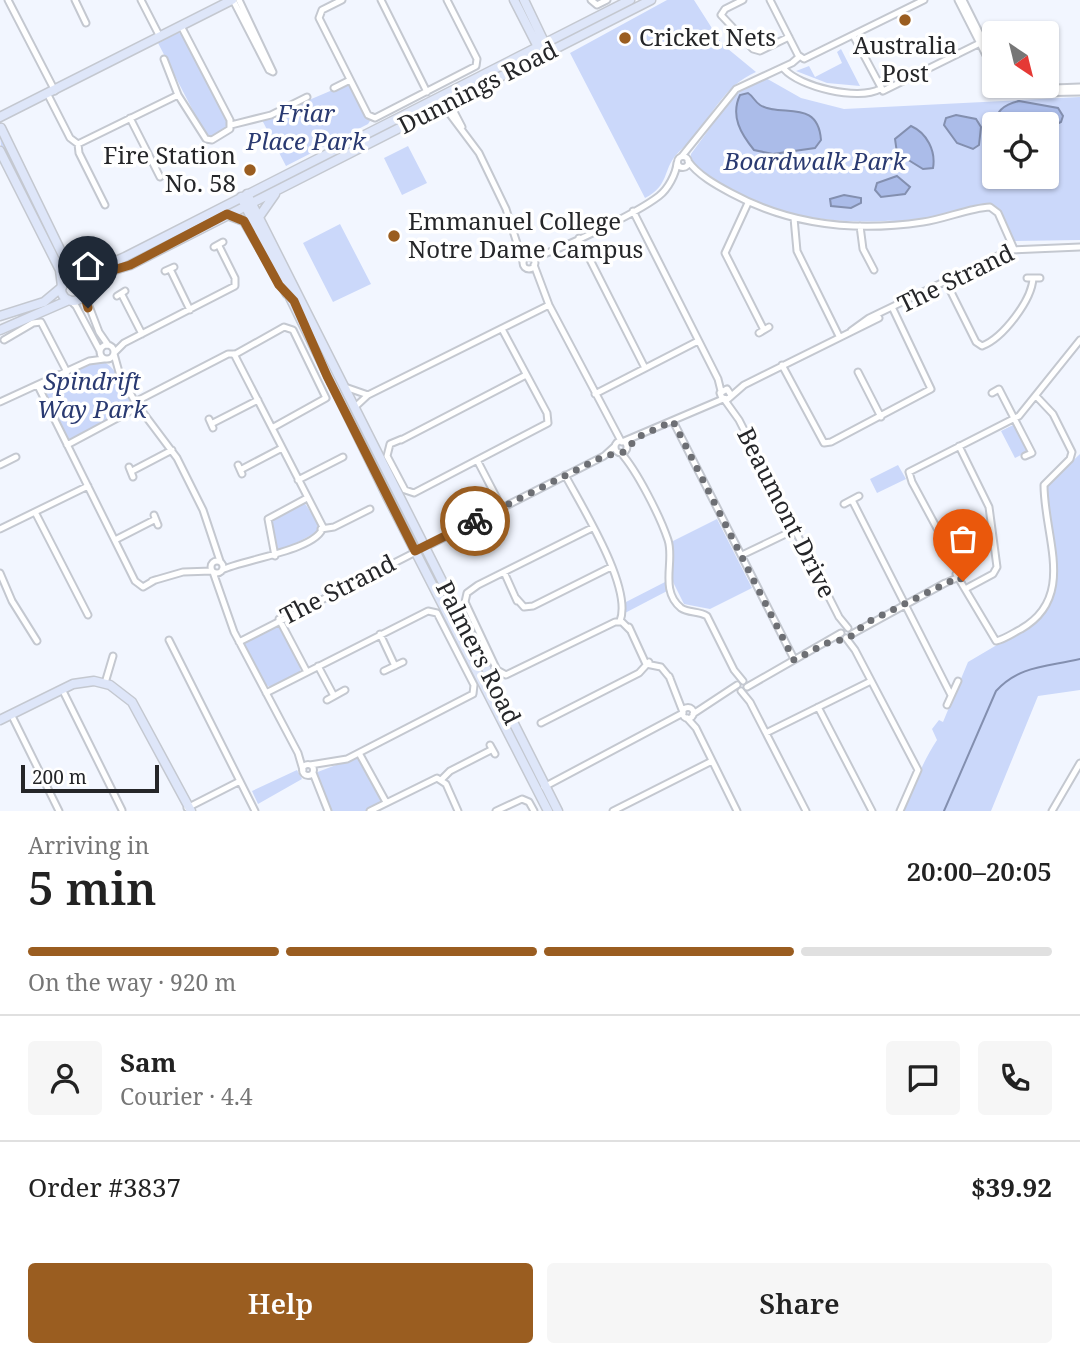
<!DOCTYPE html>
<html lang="en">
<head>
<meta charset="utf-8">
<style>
  :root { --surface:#fff; --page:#f6f6f6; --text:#222; --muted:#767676; --line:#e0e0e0; --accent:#9a5d20 }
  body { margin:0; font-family:"Noto Serif",serif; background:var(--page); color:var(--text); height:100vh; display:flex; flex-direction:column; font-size:26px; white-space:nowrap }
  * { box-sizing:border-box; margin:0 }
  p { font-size:23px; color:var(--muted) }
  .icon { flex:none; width:38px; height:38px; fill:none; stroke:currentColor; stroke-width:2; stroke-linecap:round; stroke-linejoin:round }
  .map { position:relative; height:811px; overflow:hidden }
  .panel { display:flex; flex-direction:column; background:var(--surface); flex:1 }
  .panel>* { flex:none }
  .needle { width:46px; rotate:145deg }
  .buttons { position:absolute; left:982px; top:21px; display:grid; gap:14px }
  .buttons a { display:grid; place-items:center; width:77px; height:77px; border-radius:7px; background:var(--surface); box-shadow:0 2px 5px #0004; font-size:35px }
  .scale { position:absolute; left:21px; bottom:18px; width:138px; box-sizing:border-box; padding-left:7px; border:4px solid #252629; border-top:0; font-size:19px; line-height:24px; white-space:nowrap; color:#252629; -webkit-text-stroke:5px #fff; paint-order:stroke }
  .pin { position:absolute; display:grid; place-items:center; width:60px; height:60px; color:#fff; margin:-72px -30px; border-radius:50% 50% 50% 0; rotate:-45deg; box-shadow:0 0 7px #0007 }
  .pin .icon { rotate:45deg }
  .courier { position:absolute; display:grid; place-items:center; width:70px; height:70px; margin:-35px; border:5px solid #9a5d20; border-radius:50%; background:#fff; color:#222; box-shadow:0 2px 9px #0007 }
  .head em { font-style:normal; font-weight:600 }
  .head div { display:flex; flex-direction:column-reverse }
  .head { display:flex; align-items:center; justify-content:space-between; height:119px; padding:0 28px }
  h1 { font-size:46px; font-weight:600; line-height:52px }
  .bar { display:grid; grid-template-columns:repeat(4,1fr); gap:10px 7px; align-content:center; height:84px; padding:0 28px }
  .bar i { height:9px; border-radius:5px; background:var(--line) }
  .bar .on { background:var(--accent) }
  .bar p { grid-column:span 4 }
  .line { display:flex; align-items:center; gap:18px; padding:0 28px; border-top:2px solid var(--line) }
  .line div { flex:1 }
  .round { display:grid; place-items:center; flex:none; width:74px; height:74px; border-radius:7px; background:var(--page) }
  .button { display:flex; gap:14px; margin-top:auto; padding:14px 28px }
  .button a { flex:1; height:80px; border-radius:7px; background:var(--accent); color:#fff; font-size:28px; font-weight:600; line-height:80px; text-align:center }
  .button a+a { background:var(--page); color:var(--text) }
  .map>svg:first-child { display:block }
  .green { fill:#cbd8fa; fill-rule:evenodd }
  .water { fill:#abbce9; stroke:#838faf; stroke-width:2 }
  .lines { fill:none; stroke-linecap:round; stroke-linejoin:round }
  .stream { stroke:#838faf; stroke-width:2 }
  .street-casing { stroke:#c4c8d0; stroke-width:9 }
  .secondary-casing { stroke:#c4c8d0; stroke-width:11 }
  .street { stroke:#fff; stroke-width:5 }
  .secondary { stroke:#dee6f9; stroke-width:8 }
  .done { stroke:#6d6f74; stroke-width:7; stroke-dasharray:0 12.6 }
  .route { stroke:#9a5d20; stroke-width:9 }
  .poi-dot { fill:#9a5d20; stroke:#fff; stroke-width:2.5 }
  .labels { text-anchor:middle; stroke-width:7; stroke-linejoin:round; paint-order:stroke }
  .poi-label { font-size:24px; fill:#252629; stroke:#fff; text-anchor:start }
  .street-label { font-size:24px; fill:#252629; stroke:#fff }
  .park-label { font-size:24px; font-style:italic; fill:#2a3a71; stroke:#fff }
</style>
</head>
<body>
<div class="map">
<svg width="1080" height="811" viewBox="0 0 1080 811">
  <rect width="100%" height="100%" fill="#f2f6ff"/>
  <!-- green -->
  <path class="green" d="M667,0H694L722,44L756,72C725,85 712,115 692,139C687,145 681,149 676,155C663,170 669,186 645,198L570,53Z
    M175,32L183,34L228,121L227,129L213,137L205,134L158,43Z
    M841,49L860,86L827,83L796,71L809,66L815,77L842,63L837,52Z
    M764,77L801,98L844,109L1080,97V240L1014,241L996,209C969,210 943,216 917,221C906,223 896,220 885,221C815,225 746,210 691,162V154L734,95ZM994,124H1046V177H994Z
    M349,83L361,109L370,121L368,124L286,166L262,120Z
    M0,134L69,273L63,275L1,148Z
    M408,146L427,183L402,195L384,158Z
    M340,224L371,284L333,302L303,243Z
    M103,361C116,368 133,395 132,409L75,439H68L43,388L90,363Z
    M1015,424L1029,451L1015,458L1001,431Z
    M1080,454V690L1038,696L991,811H903C914,785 922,763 937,740L932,729L939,720L943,722L968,662L1034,623L1049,607L1056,582L1046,486Z
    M898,465L906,479L877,493L870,479Z
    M304,502L318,523L317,532L283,550L276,549L269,523L273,517Z
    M717,519L752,588L710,609L684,604L673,582V541Z
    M665,582L669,590L625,613L626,602Z
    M277,624L283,629L301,666L300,672L270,687L264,684L244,643Z
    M357,757L381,801L366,811H331L317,786L315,773Z
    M297,770L302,779L258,804L252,791Z"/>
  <!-- water -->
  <path class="water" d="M748,93C753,96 755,102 760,105C781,118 818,98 821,140L815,148L773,154L754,150C741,134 730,116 740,95Z
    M1019,101L1058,108L1063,116L1061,122L1053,126L1039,121L1034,124H996C995,110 1006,104 1019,101Z
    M956,115L976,119L981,127L979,145L973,149L957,143L944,125L946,118Z
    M911,126C927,133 936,151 933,168L923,169L897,153L895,139Z
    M897,176L910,187L905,194L881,197L875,190L877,183Z
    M844,195L861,198V203L851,208L831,206L830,199Z"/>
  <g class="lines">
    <!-- stream -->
    <path class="stream" d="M944,811L996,691C1020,665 1047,667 1080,659"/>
    <defs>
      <path id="street" d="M8,0L55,91
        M75,0L86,23
        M141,0L160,37
        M233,0L269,70L273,72L239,0
        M342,0L322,10L319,18L368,115L375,118L476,66L477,59L447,0
        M381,0L427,92
        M591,0L597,5L607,0
        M743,0L725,9L721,15L753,49L760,51L789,37
        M770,0L798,55L804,59L924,0
        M958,0L994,71
        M963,0L985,44
        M853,35L883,91L984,41
        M164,59L178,95
        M784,69C800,87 858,101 880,89
        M1004,86L1025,93L1080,92
        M1011,86L1028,89L1080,87
        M334,88L350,80
        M48,95L70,138L78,144L178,95
        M178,95L206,139L212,140L230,129V120L181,26
        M449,102L462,127
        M443,105L479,153L506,209L523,262
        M130,118L160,177
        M231,125L271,115L307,97
        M78,144L79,153L105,205
        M682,156L736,89L792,63L799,57
        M677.5 162a5.5 5.5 0 1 1 11 0a5.5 5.5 0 1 1-11 0Z
        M688,161C698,175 716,185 731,193C790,225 857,232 923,222C945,219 969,208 990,207L998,213L1014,249
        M748,203L725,253L764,330
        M633,211L718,379L721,391
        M794,218L797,251L839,336
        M860,226L863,249L874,270
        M579,238L645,368
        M214,247L223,242
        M523 263a6 6 0 1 1 12 0a6 6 0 1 1-12 0Z
        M531,258C557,252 637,213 659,196C668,189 676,174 677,163
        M534,265L549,305L621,441
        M165,271L174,267
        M171,271L190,310
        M1027,278H1040
        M946,282L976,342L982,346C1003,338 1032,300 1033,278
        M84,293L99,332L108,345
        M122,295L142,334
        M117,296L125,291
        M70,300L76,306L100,351
        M502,329L547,413L548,423
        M851,331L869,318L1010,250L1080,247
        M759,333L769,327
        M4,340L33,323L41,322L67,372
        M100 352a7 7 0 1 1 14 0a7 7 0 1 1-14 0Z
        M114,353L124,343L235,286V278L219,246
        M114,354L119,372L135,402L177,458L203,510L220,561
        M234,355L284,327L293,330L326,398L272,428
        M782,365L824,443L831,442L931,389L893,309
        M858,372L881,417
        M38,386L135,581L143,587L155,580
        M345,387L368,395
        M992,393L999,389L1032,453L1025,456
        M595,394L698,341
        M731,395L727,389L720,393L722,398L728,399L744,385L879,318
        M724,399L739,420L839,617L848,628
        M0,402L89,361L104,359
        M135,402L228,354H234
        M355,407L368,395L549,305
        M209,419L213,428
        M673,421L794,659
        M213,423L258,400
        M402,439L390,444L387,456L405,490L414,493L548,423
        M401,440L526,375
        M615 447a6 6 0 1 1 12 0a6 6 0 1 1-12 0Z
        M622,442L723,399
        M67,445L138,407
        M959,446L989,507L997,567L993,574L967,588
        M621,453C637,471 660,516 668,540C675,561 659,590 681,608C688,613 699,611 707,616L734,670L743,681
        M477,460L502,508
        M0,465L16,457
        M238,465L242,474
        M129,467L133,477
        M242,469L282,448
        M132,471L172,450
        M565,475C582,507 633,588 620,621
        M298,480L343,457
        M852,500L951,695
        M844,504L859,496
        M35,512L88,615
        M154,515L158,525
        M592,528L478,585L467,593L465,602L497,670L506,675L615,622H622L630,630
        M0,529L88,486
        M321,529L334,527L370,509
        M115,540L154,520
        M742,555L794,530
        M275,556L268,519L307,498
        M211 567a6 6 0 1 1 12 0a6 6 0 1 1-12 0Z
        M222,570C241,560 318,550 323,527L234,354
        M213,572L234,632L298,753L303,770
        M504,572L517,601
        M0,573L12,601L37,641
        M956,574L996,641C1005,639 1013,633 1021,629C1077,597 1044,537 1044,485L1070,459L1072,452L1053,414L1036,396
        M152,581L183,572L212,571
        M943,584L959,577L960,571L912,482L909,472L1019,416L1080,340
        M516,598L524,607L533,606L611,567
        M279,619L307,672
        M629,627L646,664L661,667L670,678
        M380,634L395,666
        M852,634L945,583
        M846,638L855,650L918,770L900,811
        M169,640L255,811
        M239,642L604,456L615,446
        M318,666L334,696
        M384,671L403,662
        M669,676L683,712
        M105,683L113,656
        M747,687L841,633
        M62,689L122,810
        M741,691L750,702L806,811
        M266,693L428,611L437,613L474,685L473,694L347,759L310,765
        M327,700L345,690
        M947,705L958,681
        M818,707L872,811
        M682.5 713a5.5 5.5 0 1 1 11 0a5.5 5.5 0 1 1-11 0Z
        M11,714L59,811
        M693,714L737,685
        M687,718L696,728L737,811
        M541,723L639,673L649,662
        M766,733L871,681
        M490,745L495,754
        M359,753L386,802
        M302.5 770a5.5 5.5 0 1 1 11 0a5.5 5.5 0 1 1-11 0Z
        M313,773L328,811
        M441,780L450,771L491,750
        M544,787L683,713
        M187,808L240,781
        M370,811L437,778L446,784L458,811
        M496,811L522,799L529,802L534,811
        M613,811L712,761
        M1052,811L1080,763"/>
      <path id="secondary" d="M514,0L539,49
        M524,0L546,46
        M0,117L232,0
        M1,128L69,268L76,278
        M0,151L60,270L62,286
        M247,194L558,811
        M241,197L388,498L548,811
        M228,215L244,221L287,294
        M259,217L275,194
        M61 289a12 12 0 1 1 24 0a12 12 0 1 1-24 0Z
        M77,278L125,257L630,0
        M84,293L100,274L130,265L651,0
        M0,316L44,302L62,287
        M0,330L69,300
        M0,720L73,684L94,681L110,685L132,702L191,811"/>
    </defs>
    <!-- street casing -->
    <use href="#street" class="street-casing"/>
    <!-- secondary casing -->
    <use href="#secondary" class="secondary-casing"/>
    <!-- street -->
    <use href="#street" class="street"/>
    <!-- secondary -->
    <use href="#secondary" class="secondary"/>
  </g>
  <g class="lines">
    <!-- done -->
    <path class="done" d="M475,521L604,456L624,452L638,437L673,421L794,660L827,643L849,638L866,623L959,577L963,581"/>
    <!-- route -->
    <path class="route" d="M88,308L84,293L100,274L130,265L227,214L244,221L279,285L294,301L327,376L415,551L475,521"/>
  </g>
  <!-- markers -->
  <g class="poi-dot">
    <circle cx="905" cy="20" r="7"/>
    <circle cx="625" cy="38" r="7"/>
    <circle cx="250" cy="170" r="7"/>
    <circle cx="394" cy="236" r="7"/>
  </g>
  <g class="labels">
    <!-- poi labels -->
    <g class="poi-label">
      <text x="639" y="46">Cricket Nets</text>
      <text x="905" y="54" text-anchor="middle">Australia<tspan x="905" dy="28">Post</tspan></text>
      <text x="236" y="164" text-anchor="end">Fire Station<tspan x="236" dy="28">No. 58</tspan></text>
      <text x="408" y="230">Emmanuel College<tspan x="408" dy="28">Notre Dame Campus</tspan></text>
    </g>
    <!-- street labels -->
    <g class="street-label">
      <text transform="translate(478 88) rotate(-27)" y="8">Dunnings Road</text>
      <text transform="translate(956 279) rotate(-26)" y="8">The Strand</text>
      <text transform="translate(786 513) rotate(63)" y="8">Beaumont Drive</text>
      <text transform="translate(338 590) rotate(-27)" y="8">The Strand</text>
      <text transform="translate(478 653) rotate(63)" y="8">Palmers Road</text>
    </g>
    <!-- park labels -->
    <g class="park-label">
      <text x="306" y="122">Friar<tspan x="306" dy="28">Place Park</tspan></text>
      <text x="815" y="170">Boardwalk Park</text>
      <text x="92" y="390">Spindrift<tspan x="92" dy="28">Way Park</tspan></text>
    </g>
  </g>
</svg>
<div class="buttons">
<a><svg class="needle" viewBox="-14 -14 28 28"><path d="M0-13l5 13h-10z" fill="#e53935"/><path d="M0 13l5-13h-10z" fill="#767676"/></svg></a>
<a><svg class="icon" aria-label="locate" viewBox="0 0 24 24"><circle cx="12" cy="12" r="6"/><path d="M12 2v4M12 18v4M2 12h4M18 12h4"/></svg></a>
</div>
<div class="scale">200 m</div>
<div class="pin" style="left:963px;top:581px;background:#ea580c"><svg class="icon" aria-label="bag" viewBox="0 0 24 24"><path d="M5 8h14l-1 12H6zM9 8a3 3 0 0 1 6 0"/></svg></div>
<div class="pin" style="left:88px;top:308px;background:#1f2937"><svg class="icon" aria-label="home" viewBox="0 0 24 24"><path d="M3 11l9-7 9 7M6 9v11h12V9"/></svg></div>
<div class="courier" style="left:475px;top:521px"><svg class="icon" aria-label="bike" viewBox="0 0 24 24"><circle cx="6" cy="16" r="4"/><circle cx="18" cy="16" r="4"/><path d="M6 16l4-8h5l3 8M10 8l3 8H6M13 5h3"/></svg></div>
</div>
<section class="panel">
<div class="head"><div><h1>5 min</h1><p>Arriving in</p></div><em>20:00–20:05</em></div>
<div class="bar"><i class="on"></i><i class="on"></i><i class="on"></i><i></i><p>On the way · 920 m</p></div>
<div class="line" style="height:126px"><a class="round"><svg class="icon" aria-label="person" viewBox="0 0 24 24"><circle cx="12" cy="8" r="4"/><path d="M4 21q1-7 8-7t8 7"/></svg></a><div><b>Sam</b><p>Courier · 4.4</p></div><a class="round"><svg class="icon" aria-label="chat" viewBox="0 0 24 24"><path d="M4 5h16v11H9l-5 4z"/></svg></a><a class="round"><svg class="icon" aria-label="phone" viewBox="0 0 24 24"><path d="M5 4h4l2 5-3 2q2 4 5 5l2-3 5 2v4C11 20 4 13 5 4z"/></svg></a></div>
<div class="line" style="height:91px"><div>Order #3837</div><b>$39.92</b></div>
<div class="button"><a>Help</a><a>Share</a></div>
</section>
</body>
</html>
